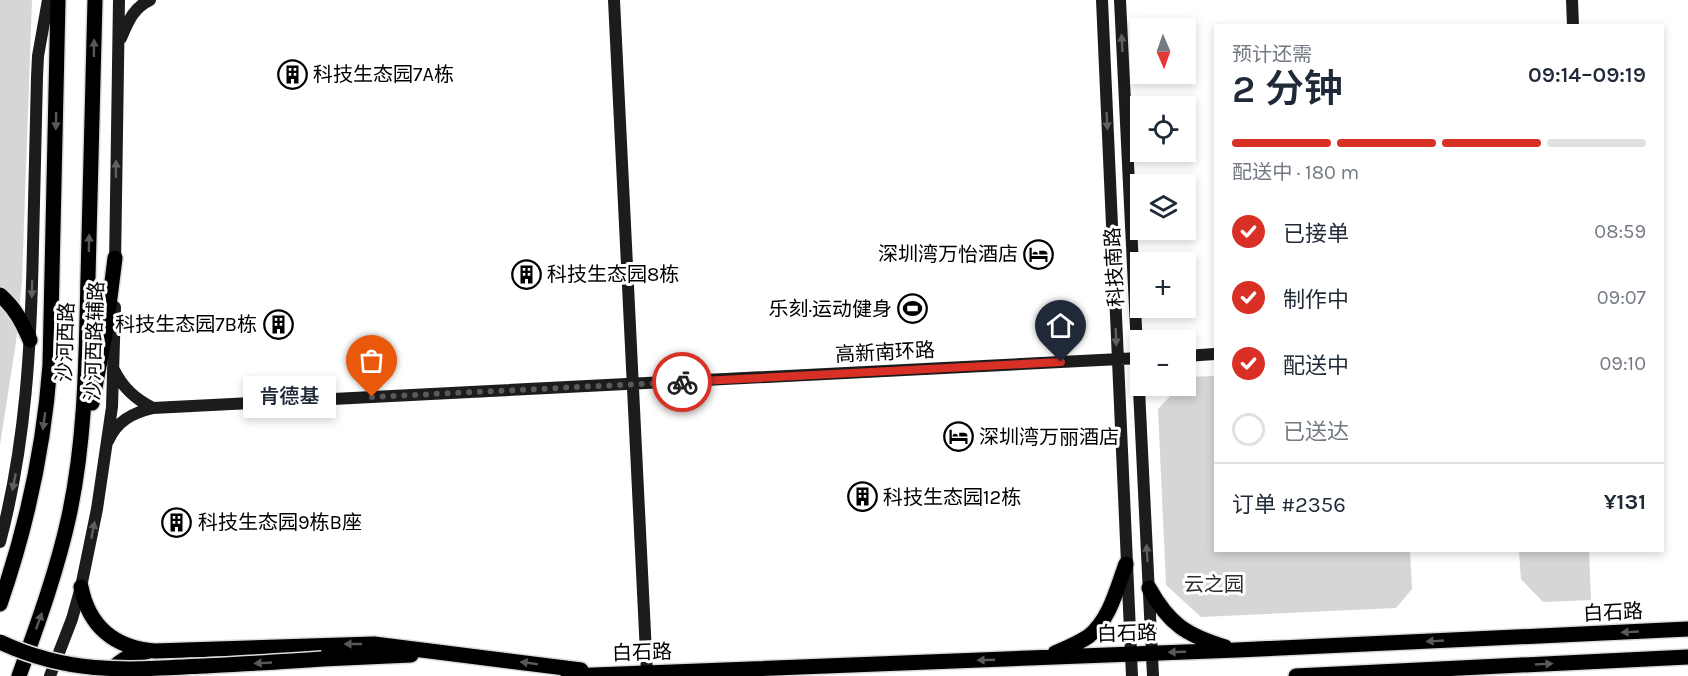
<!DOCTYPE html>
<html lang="zh">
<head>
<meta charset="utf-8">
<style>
  :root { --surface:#fff; --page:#f6f6f7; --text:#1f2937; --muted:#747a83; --line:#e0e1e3; --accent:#d93025 }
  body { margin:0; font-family:Karla,"Noto Sans SC",sans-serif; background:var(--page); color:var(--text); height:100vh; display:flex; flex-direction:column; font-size:22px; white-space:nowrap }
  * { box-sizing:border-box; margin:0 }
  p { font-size:20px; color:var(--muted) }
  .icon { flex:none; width:33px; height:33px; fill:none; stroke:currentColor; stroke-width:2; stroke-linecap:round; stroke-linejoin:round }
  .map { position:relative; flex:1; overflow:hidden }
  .details { position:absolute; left:1214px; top:24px; width:450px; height:528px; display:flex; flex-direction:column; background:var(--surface); border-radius:0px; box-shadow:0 3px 9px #0003 }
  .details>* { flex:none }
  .needle { width:39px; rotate:178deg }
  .controls { position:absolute; left:1130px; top:18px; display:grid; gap:12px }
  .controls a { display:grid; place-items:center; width:66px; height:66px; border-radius:0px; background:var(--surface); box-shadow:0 3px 9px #0003; font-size:30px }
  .pin { position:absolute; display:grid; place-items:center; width:51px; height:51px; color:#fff; margin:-62px -26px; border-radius:50% 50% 50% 0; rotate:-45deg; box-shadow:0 0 6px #0007 }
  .pin .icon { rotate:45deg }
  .courier { position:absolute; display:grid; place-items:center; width:60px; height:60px; margin:-30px; border:4px solid #d93025; border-radius:50%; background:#fff; color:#222; box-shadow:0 2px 8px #0007 }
  .bubble { position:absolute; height:42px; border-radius:0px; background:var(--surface); box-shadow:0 3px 9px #0003; font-size:20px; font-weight:600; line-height:42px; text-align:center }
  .summary em { font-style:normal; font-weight:600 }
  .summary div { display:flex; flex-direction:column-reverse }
  .summary { display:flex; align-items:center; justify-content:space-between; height:102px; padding:0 18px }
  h1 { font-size:39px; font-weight:600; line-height:45px }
  .bar { display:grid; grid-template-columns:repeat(4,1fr); gap:9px 6px; align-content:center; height:72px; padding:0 18px }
  .bar i { height:8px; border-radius:4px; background:var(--line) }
  .bar .active { background:var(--accent) }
  .bar p { grid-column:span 4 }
  .line { display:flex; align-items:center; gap:15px; padding:0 18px; border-top:2px solid var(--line) }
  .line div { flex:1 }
  ol { padding:0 18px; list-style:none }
  li { display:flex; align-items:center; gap:18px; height:66px }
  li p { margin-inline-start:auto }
  li .icon { padding:6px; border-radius:50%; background:var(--accent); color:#fff; stroke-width:4 }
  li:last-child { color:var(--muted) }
  li i { width:33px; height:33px; border:3px solid var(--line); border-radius:50% }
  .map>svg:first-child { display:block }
  .green { fill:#d6d6d6 }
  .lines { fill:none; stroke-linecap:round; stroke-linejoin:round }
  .primary-casing { stroke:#dbdbdb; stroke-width:18 }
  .secondary { stroke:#1c1c1c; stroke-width:12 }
  .primary { stroke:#000; stroke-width:15 }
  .primary-bridge-casing { stroke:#dbdbdb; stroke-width:18; stroke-linecap:butt }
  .primary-bridge { stroke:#000; stroke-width:15 }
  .oneway { fill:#606060 }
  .oneway2 { fill:#595959 }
  .done { stroke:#595959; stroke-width:6; stroke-dasharray:0 10.8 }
  .route { stroke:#d93025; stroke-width:8 }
  .labels { text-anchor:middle; stroke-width:6; stroke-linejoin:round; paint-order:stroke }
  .poi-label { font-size:20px; fill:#000; stroke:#fff; text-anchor:start }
  .street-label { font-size:20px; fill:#000; stroke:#fff }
  .park-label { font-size:20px; fill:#2d2d2d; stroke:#fff }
</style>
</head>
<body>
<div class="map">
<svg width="1688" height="676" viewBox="0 0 1688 676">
  <rect width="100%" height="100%" fill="#fff"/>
  <!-- green -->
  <path class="green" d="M0,0H32L22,281L16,342L0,445Z
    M1215,376V550L1410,551L1412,589L1396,608L1201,617L1166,585L1158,409L1180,386H1185V379L1187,377Z
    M1519,551H1589L1591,600L1543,602L1521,579Z"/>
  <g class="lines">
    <defs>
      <path id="primary" d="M0,295C15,308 22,322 30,340
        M92,403L106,329L115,258
        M81,587C89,627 115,648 155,651L374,644L581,670
        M1149,588C1169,624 1186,635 1225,647
        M0,604C27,526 44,447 50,365L58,0
        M1055,653C1067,648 1079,643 1089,636C1110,619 1117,588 1126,564
        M322,659L411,655
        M19,676C38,623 57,571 69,516C86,437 86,357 88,277C91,184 93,92 95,0
        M107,676C116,663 129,654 146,652
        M568,676L1237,650L1688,629
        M1296,676L1688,657"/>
    </defs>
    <!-- primary casing -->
    <use href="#primary" class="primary-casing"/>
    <!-- secondary -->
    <path class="secondary" d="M614,0L647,674
      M1102,0L1132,676
      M1120,0L1153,676
      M1572,0L1573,26
      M121,38C128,22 133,8 150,0
      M115,266L119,0
      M1185,356L1215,354
      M114,370C123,388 135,399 153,408
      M108,441C117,421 132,413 153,408L1140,358
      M0,542C26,444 31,345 33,245C34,189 36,133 37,77L38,56L48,0
      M50,676L72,619L81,587L97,509L112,407L115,307"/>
    <!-- primary -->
    <use href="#primary" class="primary"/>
    <defs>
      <path id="primary-bridge" d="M0,642C70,675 127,670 203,666C242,664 282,662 322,659"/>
    </defs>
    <!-- primary-bridge casing -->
    <use href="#primary-bridge" class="primary-bridge-casing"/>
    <!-- primary-bridge -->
    <use href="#primary-bridge" class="primary-bridge"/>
  </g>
  <!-- one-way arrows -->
  <defs><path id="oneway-solid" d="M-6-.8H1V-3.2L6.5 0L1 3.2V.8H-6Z" transform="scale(1.5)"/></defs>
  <g class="oneway">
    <use href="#oneway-solid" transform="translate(1122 43) rotate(-93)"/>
    <use href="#oneway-solid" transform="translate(1107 121) rotate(87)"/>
    <use href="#oneway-solid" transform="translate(116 169) rotate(-89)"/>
    <use href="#oneway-solid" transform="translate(32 289) rotate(91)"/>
    <use href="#oneway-solid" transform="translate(1116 337) rotate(88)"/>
    <use href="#oneway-solid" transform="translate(14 482) rotate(101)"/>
    <use href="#oneway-solid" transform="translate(93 530) rotate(-79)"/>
    <use href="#oneway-solid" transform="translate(1147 553) rotate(-93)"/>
  </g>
  <g class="oneway2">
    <use href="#oneway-solid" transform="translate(94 48) rotate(-89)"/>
    <use href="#oneway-solid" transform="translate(56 121) rotate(91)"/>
    <use href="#oneway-solid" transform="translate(89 243) rotate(-89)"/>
    <use href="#oneway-solid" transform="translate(44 421) rotate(98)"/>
    <use href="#oneway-solid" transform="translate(39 621) rotate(-70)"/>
    <use href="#oneway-solid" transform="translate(1630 632) rotate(177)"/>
    <use href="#oneway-solid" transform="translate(1435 641) rotate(177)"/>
    <use href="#oneway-solid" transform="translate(353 644) rotate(180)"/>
    <use href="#oneway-solid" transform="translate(1177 652) rotate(178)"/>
    <use href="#oneway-solid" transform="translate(986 660) rotate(178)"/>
    <use href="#oneway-solid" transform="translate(263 663) rotate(177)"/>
    <use href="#oneway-solid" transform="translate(529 663) rotate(-172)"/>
    <use href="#oneway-solid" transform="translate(1544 664) rotate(-3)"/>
  </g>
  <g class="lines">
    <!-- done -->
    <path class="done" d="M372,397L682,382"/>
    <!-- route -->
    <path class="route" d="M682,382L1061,362"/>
  </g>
  <!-- icons -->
  <defs>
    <symbol id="building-ring" viewBox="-11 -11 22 22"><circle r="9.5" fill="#fff" stroke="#000" stroke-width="1.5"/><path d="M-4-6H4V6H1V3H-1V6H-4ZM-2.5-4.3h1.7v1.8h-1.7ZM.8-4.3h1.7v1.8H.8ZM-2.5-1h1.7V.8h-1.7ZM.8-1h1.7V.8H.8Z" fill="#000"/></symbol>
    <symbol id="hotel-ring" viewBox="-11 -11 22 22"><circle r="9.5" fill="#fff" stroke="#000" stroke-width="1.5"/><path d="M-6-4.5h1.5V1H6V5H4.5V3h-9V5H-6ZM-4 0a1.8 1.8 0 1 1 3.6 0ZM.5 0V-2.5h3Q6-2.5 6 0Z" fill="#000"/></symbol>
    <symbol id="stadium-ring" viewBox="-11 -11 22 22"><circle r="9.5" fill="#fff" stroke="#000" stroke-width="1.5"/><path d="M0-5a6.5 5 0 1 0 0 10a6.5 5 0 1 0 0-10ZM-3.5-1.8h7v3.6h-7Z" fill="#000"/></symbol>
  </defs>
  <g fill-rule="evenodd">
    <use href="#building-ring" x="276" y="58" width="33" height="33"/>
    <use href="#hotel-ring" x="1022" y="238" width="33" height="33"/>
    <use href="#building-ring" x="510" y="258" width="33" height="33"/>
    <use href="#stadium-ring" x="896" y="292" width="33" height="33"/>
    <use href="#building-ring" x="262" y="308" width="33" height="33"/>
    <use href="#hotel-ring" x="942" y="420" width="33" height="33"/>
    <use href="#building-ring" x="846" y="480" width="33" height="33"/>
    <use href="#building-ring" x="160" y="506" width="33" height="33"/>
  </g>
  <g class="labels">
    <!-- poi labels -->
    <g class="poi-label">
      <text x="313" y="81">科技生态园7A栋</text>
      <text x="1018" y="261" text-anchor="end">深圳湾万怡酒店</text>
      <text x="547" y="281">科技生态园8栋</text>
      <text x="892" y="316" text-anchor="end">乐刻·运动健身</text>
      <text x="257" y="331" text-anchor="end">科技生态园7B栋</text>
      <text x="979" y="444">深圳湾万丽酒店</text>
      <text x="883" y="504">科技生态园12栋</text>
      <text x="198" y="529">科技生态园9栋B座</text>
    </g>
    <!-- street labels -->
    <g class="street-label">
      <text transform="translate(1114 267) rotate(-93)" y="7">科技南路</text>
      <text transform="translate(94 341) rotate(-88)" y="7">沙河西路辅路</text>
      <text transform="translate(65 342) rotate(-88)" y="7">沙河西路</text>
      <text transform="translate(885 352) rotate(-3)" y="7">高新南环路</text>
      <text transform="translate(1613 612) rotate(-3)" y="7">白石路</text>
      <text transform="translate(1127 633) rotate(-2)" y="7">白石路</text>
      <text transform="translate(642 652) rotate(-2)" y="7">白石路</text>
    </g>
    <!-- park labels -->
    <g class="park-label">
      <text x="1214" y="591">云之园</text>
    </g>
  </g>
</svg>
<div class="controls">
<a><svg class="needle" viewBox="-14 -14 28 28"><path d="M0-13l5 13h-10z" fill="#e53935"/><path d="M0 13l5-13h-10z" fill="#747a83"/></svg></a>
<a><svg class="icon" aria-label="locate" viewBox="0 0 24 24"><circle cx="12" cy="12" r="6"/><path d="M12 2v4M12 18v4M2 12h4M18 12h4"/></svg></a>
<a><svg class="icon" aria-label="layers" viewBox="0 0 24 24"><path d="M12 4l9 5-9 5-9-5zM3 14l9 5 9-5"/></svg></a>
<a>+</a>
<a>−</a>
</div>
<div class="pin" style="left:372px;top:397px;background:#ea580c"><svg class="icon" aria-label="bag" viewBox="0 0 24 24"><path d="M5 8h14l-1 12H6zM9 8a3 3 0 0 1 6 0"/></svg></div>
<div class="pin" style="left:1061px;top:362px;background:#1f2937"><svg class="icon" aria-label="home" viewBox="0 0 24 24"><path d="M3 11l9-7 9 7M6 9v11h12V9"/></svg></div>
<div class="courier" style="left:682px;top:382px"><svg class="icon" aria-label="bike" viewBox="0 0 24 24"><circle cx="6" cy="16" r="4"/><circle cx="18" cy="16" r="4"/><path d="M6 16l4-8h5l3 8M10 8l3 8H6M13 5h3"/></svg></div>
<div class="bubble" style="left:243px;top:376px;width:93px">肯德基</div>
<section class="details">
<div class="summary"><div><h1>2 分钟</h1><p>预计还需</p></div><em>09:14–09:19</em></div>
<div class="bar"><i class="active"></i><i class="active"></i><i class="active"></i><i></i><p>配送中 · 180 m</p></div>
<ol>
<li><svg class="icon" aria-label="check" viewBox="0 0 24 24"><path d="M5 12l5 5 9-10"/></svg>已接单<p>08:59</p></li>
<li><svg class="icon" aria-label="check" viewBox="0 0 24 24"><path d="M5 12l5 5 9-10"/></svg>制作中<p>09:07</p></li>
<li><svg class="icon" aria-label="check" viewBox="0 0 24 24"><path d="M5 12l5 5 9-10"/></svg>配送中<p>09:10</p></li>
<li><i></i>已送达</li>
</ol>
<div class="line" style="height:78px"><div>订单 #2356</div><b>¥131</b></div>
</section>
</div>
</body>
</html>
